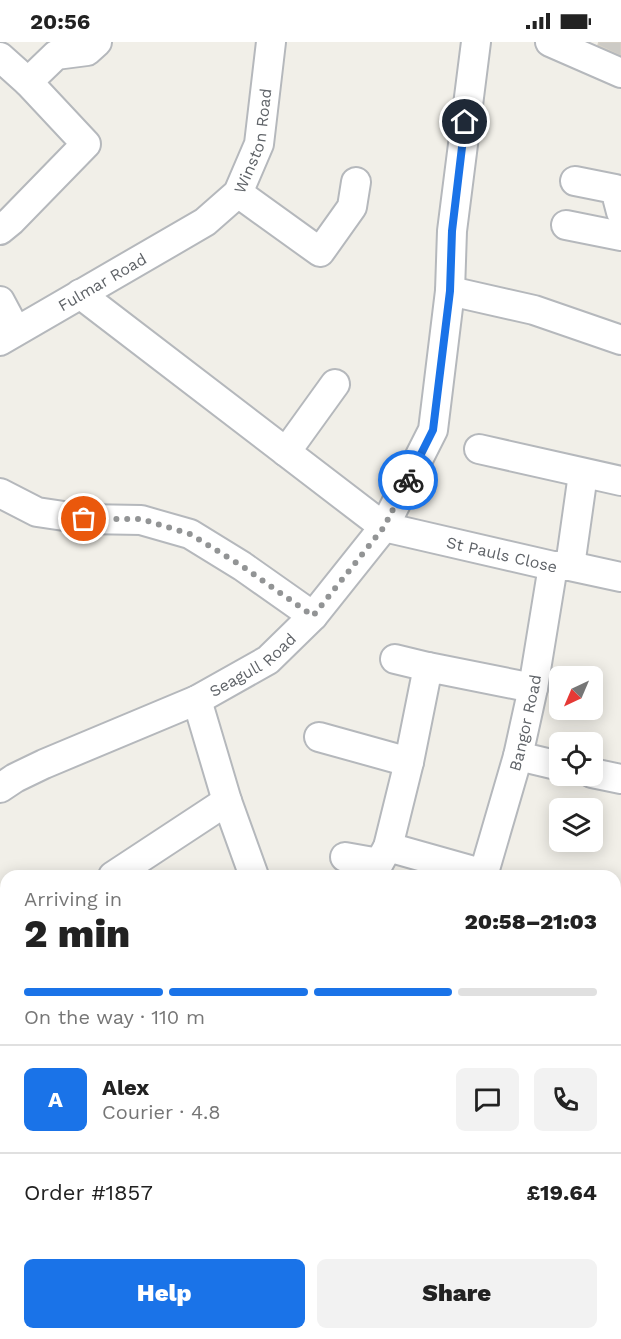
<!DOCTYPE html>
<html lang="en">
<head>
<meta charset="utf-8">
<style>
  :root { --surface:#fff; --page:#f2f2f2; --text:#222; --muted:#767676; --line:#e0e0e0; --accent:#1a73e8 }
  body { margin:0; font-family:"Work Sans",sans-serif; background:var(--page); color:var(--text); height:100vh; display:flex; flex-direction:column; font-size:22px; white-space:nowrap }
  * { box-sizing:border-box; margin:0 }
  p { font-size:20px; color:var(--muted) }
  .icon { flex:none; width:33px; height:33px; fill:none; stroke:currentColor; stroke-width:2; stroke-linecap:round; stroke-linejoin:round }
  .map { position:relative; flex:1; overflow:hidden }
  .drawer { position:absolute; left:0px; top:828px; width:621px; height:470px; display:flex; flex-direction:column; background:var(--surface); border-radius:18px 18px 0 0; box-shadow:0 3px 15px #0003 }
  .drawer>* { flex:none }
  .needle { width:39px; rotate:224deg }
  .fabs { position:absolute; left:549px; top:624px; display:grid; gap:12px }
  .fabs a { display:grid; place-items:center; width:54px; height:54px; border-radius:9px; background:var(--surface); box-shadow:0 3px 15px #0003; font-size:30px }
  .pin { position:absolute; display:grid; place-items:center; width:51px; height:51px; color:#fff; margin:-26px; border:3px solid #fff; border-radius:50%; box-shadow:0 2px 6px #0007 }
  .courier { position:absolute; display:grid; place-items:center; width:60px; height:60px; margin:-30px; border:4px solid #1a73e8; border-radius:50%; background:#fff; color:#222; box-shadow:0 2px 8px #0007 }
  .headline em { font-style:normal; font-weight:800 }
  .headline div { display:flex; flex-direction:column-reverse }
  .headline { display:flex; align-items:center; justify-content:space-between; height:102px; padding:0 24px }
  h1 { font-size:39px; font-weight:800; line-height:45px }
  .bar { display:grid; grid-template-columns:repeat(4,1fr); gap:9px 6px; align-content:center; height:72px; padding:0 24px }
  .bar i { height:8px; border-radius:4px; background:var(--line) }
  .bar .on { background:var(--accent) }
  .bar p { grid-column:span 4 }
  .line { display:flex; align-items:center; gap:15px; padding:0 24px; border-top:2px solid var(--line) }
  .line div { flex:1 }
  .round { display:grid; place-items:center; flex:none; width:63px; height:63px; border-radius:9px; background:var(--page) }
  .cta { display:flex; gap:12px; margin-top:auto; padding:12px 24px }
  .cta a { flex:1; height:69px; border-radius:9px; background:var(--accent); color:#fff; font-size:24px; font-weight:800; line-height:69px; text-align:center }
  .cta a+a { background:var(--page); color:var(--text) }
  .status { display:flex; justify-content:space-between; align-items:center; height:42px; padding:0 30px; background:var(--surface); direction:ltr }
  .status svg { height:16px; fill:currentColor }
  .map>svg:first-child { display:block }
  .green { fill:#c5e8c5 }
  .building { fill:#cccac5; stroke:#d6d1c6; stroke-width:1.5 }
  .lines { fill:none; stroke-linecap:round; stroke-linejoin:round }
  .minor-casing { stroke:#b5b8bc; stroke-width:32 }
  .minor { stroke:#fff; stroke-width:28 }
  .done { stroke:#929495; stroke-width:6; stroke-dasharray:0 10.8 }
  .route { stroke:#1a73e8; stroke-width:8 }
  .labels { text-anchor:middle; stroke-width:4.5; stroke-linejoin:round; paint-order:stroke }
  .street-label { font-size:16px; fill:#5f6368; stroke:#fff }
</style>
</head>
<body>
<div class="status"><b>20:56</b><svg viewBox="0 0 49 12"><path d="M0 12V9h3v3zM5 12V6h3v6zM10 12V3h3v9zM15 12V0h3v12zM26 1h20v11H26zM47 4h2v5h-2z"/></svg></div>
<div class="map">
<svg width="621" height="1297" viewBox="0 0 621 1297">
  <rect width="100%" height="100%" fill="#f1efe8"/>
  <!-- green -->
  <path class="green" d="M0,1067L6,1074V1120H0Z"/>
  <!-- building -->
  <path class="building" d="M599,0H621V14L598,3Z"/>
  <g class="lines">
    <defs>
      <g id="minor">
        <path d="M550,0L621,31"/>
        <path d="M0,15L28,40"/>
        <path d="M575,139L615,147L621,170"/>
        <path d="M238,151L320,210L352,165L356,140"/>
        <path d="M566,183L621,194"/>
        <path d="M0,188L11,179L86,102L28,40L56,13L87,9L97,0"/>
        <path d="M450,249L534,268L621,298"/>
        <path id="s1" d="M80,252L384,485L553,524H570L621,535"/>
        <path d="M0,259L16,289"/>
        <path id="s2" d="M0,299L205,180L238,151L259,102L271,0"/>
        <path d="M479,407L621,439"/>
        <path d="M286,410L335,342"/>
        <path d="M0,451L37,470L84,477L141,478L190,492L242,524L313,574"/>
        <path d="M570,524L583,432"/>
        <path d="M395,617L428,625"/>
        <path d="M197,658L227,759L254,834"/>
        <path d="M319,695L409,720"/>
        <path d="M518,714L560,724"/>
        <path d="M592,731L621,737"/>
        <path id="s3" d="M0,746L15,736L44,722L197,658L268,618L313,574L384,485L433,388L450,249L452,189L476,0"/>
        <path d="M345,815L379,821L388,805"/>
        <path d="M484,832L388,805L409,720L428,625L533,646"/>
        <path d="M113,834L227,759"/>
        <path id="s4" d="M483,834L518,714L533,646L553,524"/>
        <path d="M615,939L621,940"/>
        <path d="M0,1052L6,1058"/>
        <path d="M0,1252L6,1253"/>
        <path d="M61,1292V1297"/>
        <path d="M190,1292L193,1297"/>
        <path d="M482,1297L484,1292"/>
      </g>
    </defs>
    <!-- minor casing -->
    <use href="#minor" class="minor-casing"/>
    <!-- minor -->
    <use href="#minor" class="minor"/>
  </g>
  <g class="lines">
    <!-- done -->
    <path class="done" d="M84,477H141L190,492L242,524L313,574L384,485L408,438"/>
    <!-- route -->
    <path class="route" d="M408,438L433,388L450,249L452,189L465,80"/>
  </g>
  <g class="labels">
    <!-- street labels -->
    <g class="street-label">
      <text dy="6" stroke="none"><textPath href="#s2" startOffset="336">Winston Road</textPath></text>
      <text dy="6" stroke="none"><textPath href="#s2" startOffset="118">Fulmar Road</textPath></text>
      <text dy="6" stroke="none"><textPath href="#s1" startOffset="504">St Pauls Close</textPath></text>
      <text dy="6" stroke="none"><textPath href="#s3" startOffset="282">Seagull Road</textPath></text>
      <text dy="6" stroke="none"><textPath href="#s4" startOffset="159">Bangor Road</textPath></text>
    </g>
  </g>
</svg>
<div class="fabs">
<a><svg class="needle" viewBox="-14 -14 28 28"><path d="M0-13l5 13h-10z" fill="#e53935"/><path d="M0 13l5-13h-10z" fill="#767676"/></svg></a>
<a><svg class="icon" aria-label="locate" viewBox="0 0 24 24"><circle cx="12" cy="12" r="6"/><path d="M12 2v4M12 18v4M2 12h4M18 12h4"/></svg></a>
<a><svg class="icon" aria-label="layers" viewBox="0 0 24 24"><path d="M12 4l9 5-9 5-9-5zM3 14l9 5 9-5"/></svg></a>
</div>
<div class="pin" style="left:84px;top:477px;background:#ea580c"><svg class="icon" aria-label="bag" viewBox="0 0 24 24"><path d="M5 8h14l-1 12H6zM9 8a3 3 0 0 1 6 0"/></svg></div>
<div class="pin" style="left:465px;top:80px;background:#1f2937"><svg class="icon" aria-label="home" viewBox="0 0 24 24"><path d="M3 11l9-7 9 7M6 9v11h12V9"/></svg></div>
<div class="courier" style="left:408px;top:438px"><svg class="icon" aria-label="bike" viewBox="0 0 24 24"><circle cx="6" cy="16" r="4"/><circle cx="18" cy="16" r="4"/><path d="M6 16l4-8h5l3 8M10 8l3 8H6M13 5h3"/></svg></div>
<section class="drawer">
<div class="headline"><div><h1>2 min</h1><p>Arriving in</p></div><em>20:58–21:03</em></div>
<div class="bar"><i class="on"></i><i class="on"></i><i class="on"></i><i></i><p>On the way · 110 m</p></div>
<div class="line" style="height:108px"><b class="round" style="background:var(--accent);color:#fff">A</b><div><b>Alex</b><p>Courier · 4.8</p></div><a class="round"><svg class="icon" aria-label="chat" viewBox="0 0 24 24"><path d="M4 5h16v11H9l-5 4z"/></svg></a><a class="round"><svg class="icon" aria-label="phone" viewBox="0 0 24 24"><path d="M5 4h4l2 5-3 2q2 4 5 5l2-3 5 2v4C11 20 4 13 5 4z"/></svg></a></div>
<div class="line" style="height:78px"><div>Order #1857</div><b>£19.64</b></div>
<div class="cta"><a>Help</a><a>Share</a></div>
</section>
</div>
</body>
</html>
